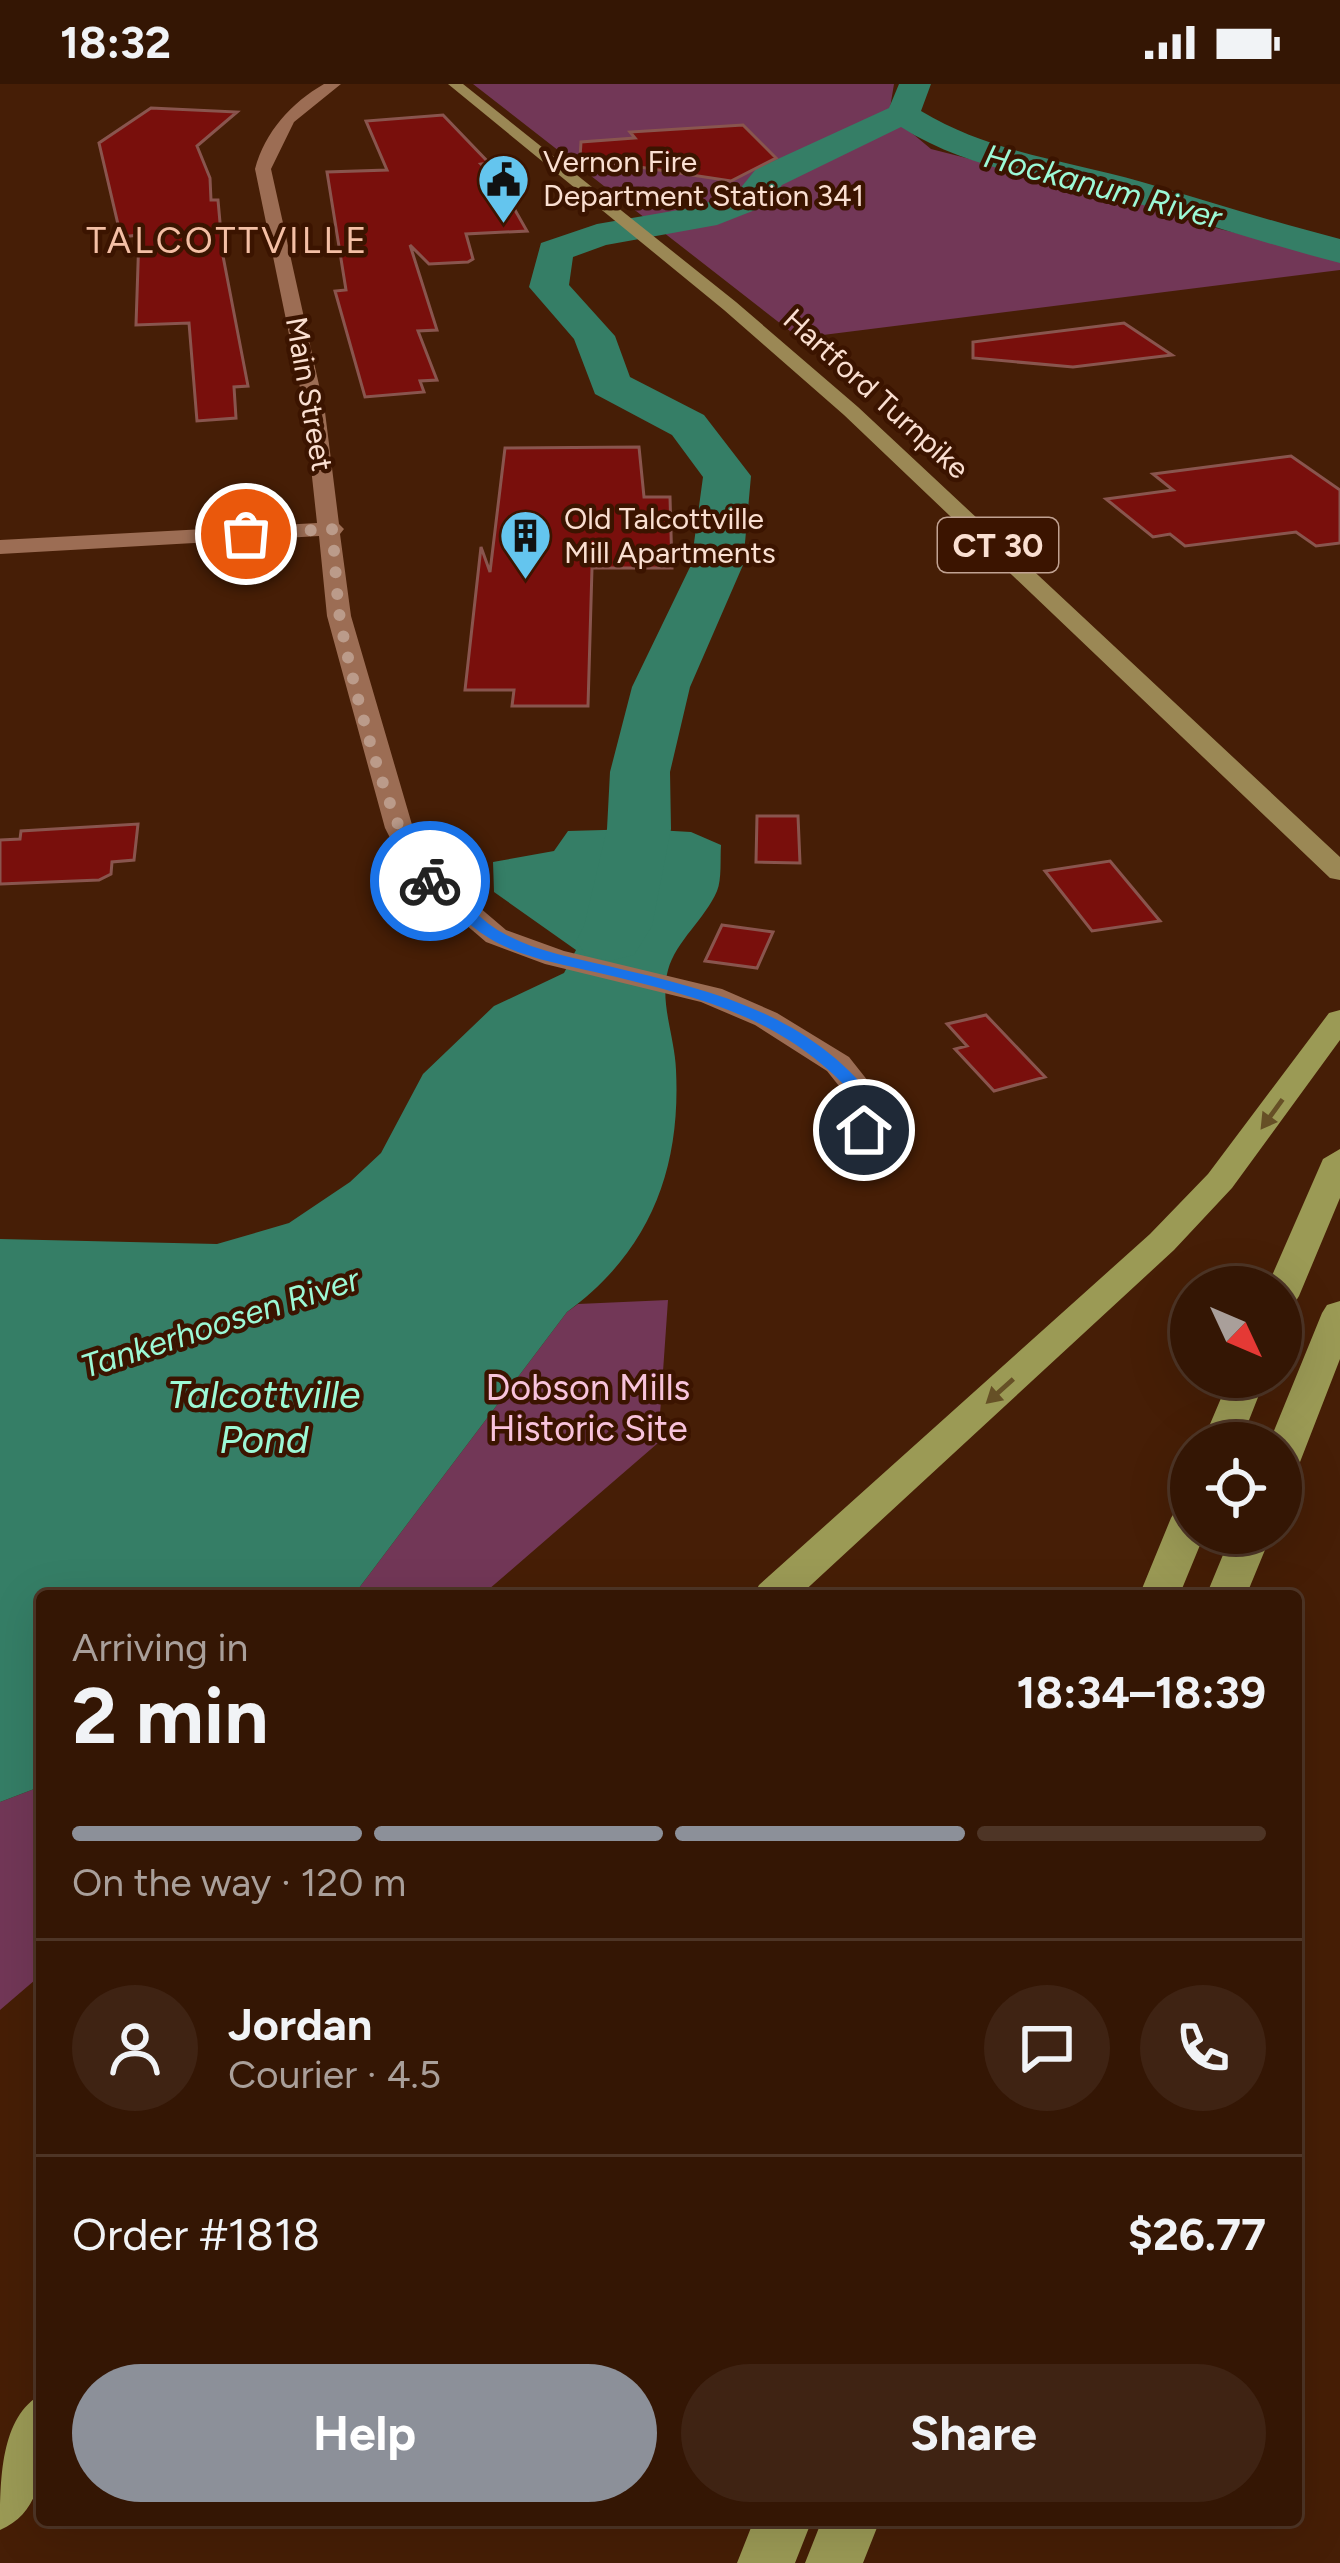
<!DOCTYPE html>
<html lang="en">
<head>
<meta charset="utf-8">
<style>
  :root { --surface:#341604; --page:#3f2313; --text:#f1f3f6; --muted:#a99f9a; --line:#4e3526; --accent:#8c9099 }
  body { margin:0; font-family:Figtree,sans-serif; background:var(--page); color:var(--text); height:100vh; display:flex; flex-direction:column; font-size:45px; white-space:nowrap }
  * { box-sizing:border-box; margin:0 }
  p { font-size:39px; color:var(--muted) }
  .icon { flex:none; width:66px; height:66px; fill:none; stroke:currentColor; stroke-width:2; stroke-linecap:round; stroke-linejoin:round }
  .map { position:relative; flex:1; overflow:hidden }
  .drawer { position:absolute; left:36px; top:1506px; width:1266px; height:936px; display:flex; flex-direction:column; background:var(--surface); border-radius:12px; box-shadow:0 12px 48px #0002,0 0 0 3px var(--line) }
  .drawer>* { flex:none }
  .needle { width:78px; rotate:134deg }
  .controls { position:absolute; left:1170px; top:1182px; display:grid; gap:24px }
  .controls a { display:grid; place-items:center; width:132px; height:132px; border-radius:50%; background:var(--surface); box-shadow:0 12px 48px #0002,0 0 0 3px var(--line); font-size:60px }
  .pin { position:absolute; display:grid; place-items:center; width:102px; height:102px; color:#fff; margin:-51px; border:6px solid #fff; border-radius:50%; box-shadow:0 3px 12px #0007 }
  .courier { position:absolute; display:grid; place-items:center; width:120px; height:120px; margin:-60px; border:9px solid #1a73e8; border-radius:50%; background:#fff; color:#222; box-shadow:0 3px 15px #0007 }
  .overview em { font-style:normal; font-weight:700 }
  .overview div { display:flex; flex-direction:column-reverse }
  .overview { display:flex; align-items:center; justify-content:space-between; height:204px; padding:0 36px }
  h1 { font-size:78px; font-weight:700; line-height:90px }
  .bar { display:grid; grid-template-columns:repeat(4,1fr); gap:18px 12px; align-content:center; height:144px; padding:0 36px }
  .bar i { height:15px; border-radius:9px; background:var(--line) }
  .bar .current { background:var(--accent) }
  .bar p { grid-column:span 4 }
  .line { display:flex; align-items:center; gap:30px; padding:0 36px; border-top:3px solid var(--line) }
  .line div { flex:1 }
  .round { display:grid; place-items:center; flex:none; width:126px; height:126px; border-radius:63px; background:var(--page) }
  .button { display:flex; gap:24px; margin-top:auto; padding:24px 36px }
  .button a { flex:1; height:138px; border-radius:72px; background:var(--accent); color:#fff; font-size:48px; font-weight:700; line-height:138px; text-align:center }
  .button a+a { background:var(--page); color:var(--text) }
  .status { display:flex; justify-content:space-between; align-items:center; height:84px; padding:0 60px; background:var(--surface); direction:ltr }
  .status svg { height:33px; fill:currentColor }
  .map>svg:first-child { display:block }
  .green { fill:#723757 }
  .water { fill:#357e66 }
  .lines { fill:none; stroke-linecap:round; stroke-linejoin:round }
  .river { fill:#357e66; fill-rule:evenodd }
  .building { fill:#790f0c; stroke:#89554e; stroke-width:3 }
  .minor { fill:#9c6d54; fill-rule:evenodd }
  .primary { fill:#9b8855; fill-rule:evenodd }
  .motorway { fill:#9b9a55; fill-rule:evenodd }
  .oneway { fill:#665026 }
  .route { fill:#1a73e8 }
  .done { stroke:#bb9b8a; stroke-width:12; stroke-dasharray:0 21.6 }
  .labels { text-anchor:middle; stroke-width:9; stroke-linejoin:round; paint-order:stroke }
  .far-poi-label { font-size:30px; fill:#fadfd1; stroke:#3b1400; text-anchor:start }
  .far-street-label { font-size:30px; fill:#fadfd1; stroke:#3b1400 }
  .far-water-label { font-size:33px; font-style:italic; fill:#9cf9d6; stroke:#3b1400 }
  .shield { fill:#3b1400; stroke:#c1a292; stroke-width:3 }
  .shield-label { font-size:33px; font-weight:bold; fill:#fadfd1 }
  .far-quarter-label { font-size:36px; letter-spacing:3px; fill:#f4bfa5; stroke:#3b1400 }
  .park-label { font-size:36px; fill:#f8c3dc; stroke:#3b1400 }
  .water-label { font-size:39px; font-style:italic; fill:#9cf9d6; stroke:#3b1400 }
</style>
</head>
<body>
<div class="status"><b>18:32</b><svg viewBox="0 0 49 12"><path d="M0 12V9h3v3zM5 12V6h3v6zM10 12V3h3v9zM15 12V0h3v12zM26 1h20v11H26zM47 4h2v5h-2z"/></svg></div>
<div class="map">
<svg width="1340" height="2479" viewBox="0 0 1340 2479">
  <rect width="100%" height="100%" fill="#461e06"/>
  <!-- green -->
  <path class="green" d="M473,0H894L889,30L931,65L1153,122L1199,140L1340,174V186L799,254Z
    M668,1216L658,1359L481,1512H353L567,1228L578,1220Z
    M42,1702V1890L0,1926V1718Z"/>
  <!-- water -->
  <path class="water" d="M639,745L691,748L721,761C720,775 722,795 717,807C705,835 676,857 668,886C659,918 675,953 676,986C681,1087 649,1168 567,1228L353,1512H42V1702L0,1718V1155L217,1160L289,1139L350,1098L381,1069L423,990L494,922L564,889L576,866L494,808L493,778L554,767L568,747Z"/>
  <g class="lines">
    <!-- river -->
    <path class="river" d="M899,0H931L921,27C991,69 1065,76 1142,98C1208,117 1273,138 1340,155V179C1265,160 1193,135 1119,114C1043,93 969,86 901,43L782,101L765,122L717,141L606,161L573,173L569,201L615,252L630,293L704,331L751,392L743,481L690,603L670,688L671,745L652,842L634,871L610,877L586,871L576,857L584,842L607,745L610,688L632,603L691,481L703,393L672,351L595,310L574,255L529,203L541,159L597,140L696,123L739,106L756,85L889,24Z"/>
  </g>
  <!-- building -->
  <path class="building" d="M151,24L237,28L197,62L210,94L211,116H218L223,172L248,302L234,303L236,334L197,337L189,239L136,241L139,151L121,153L99,59Z
    M443,31L489,79L481,80L499,98L527,147L466,150L473,175L468,178L429,180L410,161L437,246L418,247L437,296L420,297L424,308L365,313L335,207L346,206L327,88L387,86L366,37Z
    M743,41L776,74L731,97L580,74L581,58L635,54L630,48Z
    M1124,239L1172,271L1073,283L973,274V258Z
    M639,363L644,413H670L672,484H592L588,622H512L514,606H465L481,463L490,488L505,364Z
    M1291,372L1340,406V459L1316,462L1296,448L1185,462L1170,450L1153,453L1106,415L1173,406L1153,390Z
    M757,732H798L800,779L756,778Z
    M138,740L134,776L112,778L111,790L99,796L0,800V756L20,755L21,747Z
    M1110,777L1160,837L1092,847L1045,787Z
    M722,841L773,848L757,884L705,877Z
    M986,931L1045,993L994,1007L955,965L967,962L947,940Z"/>
  <g class="lines">
    <!-- minor -->
    <path class="minor" d="M324,0H341L294,38L271,85L325,328L339,440L344,445L340,450L351,532L413,744L432,783L506,846L564,867L722,905L777,929L849,973L887,1021L869,1076H845L841,1069L855,1022L827,987L755,941L701,918L545,880L486,858L410,793L385,744L327,532L319,452L0,470V456L317,439L305,328L255,85C265,48 291,19 324,0Z"/>
    <!-- primary -->
    <path class="primary" d="M448,0H463L736,218L858,323L1340,773V796L1330,794L844,331L724,226Z"/>
    <!-- motorway -->
    <path class="motorway" d="M1340,926V956L1232,1104L1174,1166L799,1512H753L759,1501L1150,1150L1208,1090L1329,929Z
      M1340,1065V1114L1299,1212L1294,1220L1281,1223V1203H1267L1323,1075Z
      M1340,1217V1275L1300,1378L1295,1388L1281,1392V1359H1269L1322,1229L1327,1221Z
      M1230,1293H1266L1240,1359H1202Z
      M1191,1420V1449H1205L1179,1512H1139L1171,1434L1177,1424Z
      M1232,1449H1272L1246,1512H1206Z
      M42,2310C42,2358 53,2424 0,2446C0,2397 0,2332 42,2310Z
      M754,2436H812L795,2479H737Z
      M822,2436H880L863,2479H805Z"/>
  </g>
  <!-- one-way arrows -->
  <defs><path id="oneway-solid" d="M-6-.8H1V-3.2L6.5 0L1 3.2V.8H-6Z" transform="scale(3)"/></defs>
  <g class="oneway">
    <use href="#oneway-solid" transform="translate(1272 1030) rotate(126)"/>
    <use href="#oneway-solid" transform="translate(1000 1307) rotate(138)"/>
  </g>
  <!-- route -->
  <path class="route" d="M430,793C458,805 476,835 503,849C534,867 574,874 608,882C715,907 811,930 880,1022L873,1046L864,1051L855,1046L863,1022C791,934 700,913 595,888C561,880 519,873 489,854C466,840 446,818 425,800V794Z"/>
  <g class="lines">
    <!-- done -->
    <path class="done" d="M246,450L332,445C335,473 336,501 339,528C347,582 393,763 430,797"/>
  </g>
  <!-- icons -->
  <defs>
    <symbol id="civic-pin" viewBox="-11 -11 22 30"><path d="M0 17L-7.5 6A9.5 9.5 0 1 1 7.5 6Z" fill="#64c5ee" stroke="#3b1400"/><path d="M-.6-6.5H3V-4.5H.6V-3L4-1V1h2V6H-6V1h2V-1L-.6-3ZM-1.2 2.5V6h2.4V2.5Z" fill="#111"/></symbol>
    <symbol id="building-pin" viewBox="-11 -11 22 30"><path d="M0 17L-7.5 6A9.5 9.5 0 1 1 7.5 6Z" fill="#64c5ee" stroke="#3b1400"/><path d="M-4-6H4V6H1V3H-1V6H-4ZM-2.5-4.3h1.7v1.8h-1.7ZM.8-4.3h1.7v1.8H.8ZM-2.5-1h1.7V.8h-1.7ZM.8-1h1.7V.8H.8Z" fill="#111"/></symbol>
  </defs>
  <g fill-rule="evenodd">
    <use href="#civic-pin" x="474" y="66" width="59" height="81"/>
    <use href="#building-pin" x="496" y="422" width="59" height="81"/>
  </g>
  <g class="labels">
    <!-- far-poi labels -->
    <g class="far-poi-label">
      <text x="543" y="88">Vernon Fire<tspan x="543" dy="34">Department Station 341</tspan></text>
      <text x="564" y="445">Old Talcottville<tspan x="564" dy="34">Mill Apartments</tspan></text>
    </g>
    <!-- far-street labels -->
    <g class="far-street-label">
      <text transform="translate(309 310) rotate(80)" y="10">Main Street</text>
      <text transform="translate(876 310) rotate(42)" y="10">Hartford Turnpike</text>
    </g>
    <!-- far-water labels -->
    <g class="far-water-label">
      <text transform="translate(1103 102) rotate(15)" y="12">Hockanum River</text>
      <text transform="translate(220 1238) rotate(-18)" y="12">Tankerhoosen River</text>
    </g>
    <!-- shield labels -->
    <rect class="shield" x="938" y="434" width="120" height="54" rx="9"/>
    <g class="shield-label">
      <text x="998" y="473">CT 30</text>
    </g>
    <!-- far-quarter labels -->
    <g class="far-quarter-label">
      <text x="228" y="169">TALCOTTVILLE</text>
    </g>
    <!-- park labels -->
    <g class="park-label">
      <text x="588" y="1316">Dobson Mills<tspan x="588" dy="41">Historic Site</tspan></text>
    </g>
    <!-- water labels -->
    <g class="water-label">
      <text x="264" y="1324">Talcottville<tspan x="264" dy="45">Pond</tspan></text>
    </g>
  </g>
</svg>
<div class="controls">
<a><svg class="needle" viewBox="-14 -14 28 28"><path d="M0-13l5 13h-10z" fill="#e53935"/><path d="M0 13l5-13h-10z" fill="#a99f9a"/></svg></a>
<a><svg class="icon" aria-label="locate" viewBox="0 0 24 24"><circle cx="12" cy="12" r="6"/><path d="M12 2v4M12 18v4M2 12h4M18 12h4"/></svg></a>
</div>
<div class="pin" style="left:246px;top:450px;background:#ea580c"><svg class="icon" aria-label="bag" viewBox="0 0 24 24"><path d="M5 8h14l-1 12H6zM9 8a3 3 0 0 1 6 0"/></svg></div>
<div class="pin" style="left:864px;top:1046px;background:#1f2937"><svg class="icon" aria-label="home" viewBox="0 0 24 24"><path d="M3 11l9-7 9 7M6 9v11h12V9"/></svg></div>
<div class="courier" style="left:430px;top:797px"><svg class="icon" aria-label="bike" viewBox="0 0 24 24"><circle cx="6" cy="16" r="4"/><circle cx="18" cy="16" r="4"/><path d="M6 16l4-8h5l3 8M10 8l3 8H6M13 5h3"/></svg></div>
<section class="drawer">
<div class="overview"><div><h1>2 min</h1><p>Arriving in</p></div><em>18:34–18:39</em></div>
<div class="bar"><i class="current"></i><i class="current"></i><i class="current"></i><i></i><p>On the way · 120 m</p></div>
<div class="line" style="height:216px"><a class="round"><svg class="icon" aria-label="person" viewBox="0 0 24 24"><circle cx="12" cy="8" r="4"/><path d="M4 21q1-7 8-7t8 7"/></svg></a><div><b>Jordan</b><p>Courier · 4.5</p></div><a class="round"><svg class="icon" aria-label="chat" viewBox="0 0 24 24"><path d="M4 5h16v11H9l-5 4z"/></svg></a><a class="round"><svg class="icon" aria-label="phone" viewBox="0 0 24 24"><path d="M5 4h4l2 5-3 2q2 4 5 5l2-3 5 2v4C11 20 4 13 5 4z"/></svg></a></div>
<div class="line" style="height:156px"><div>Order #1818</div><b>$26.77</b></div>
<div class="button"><a>Help</a><a>Share</a></div>
</section>
</div>
</body>
</html>
